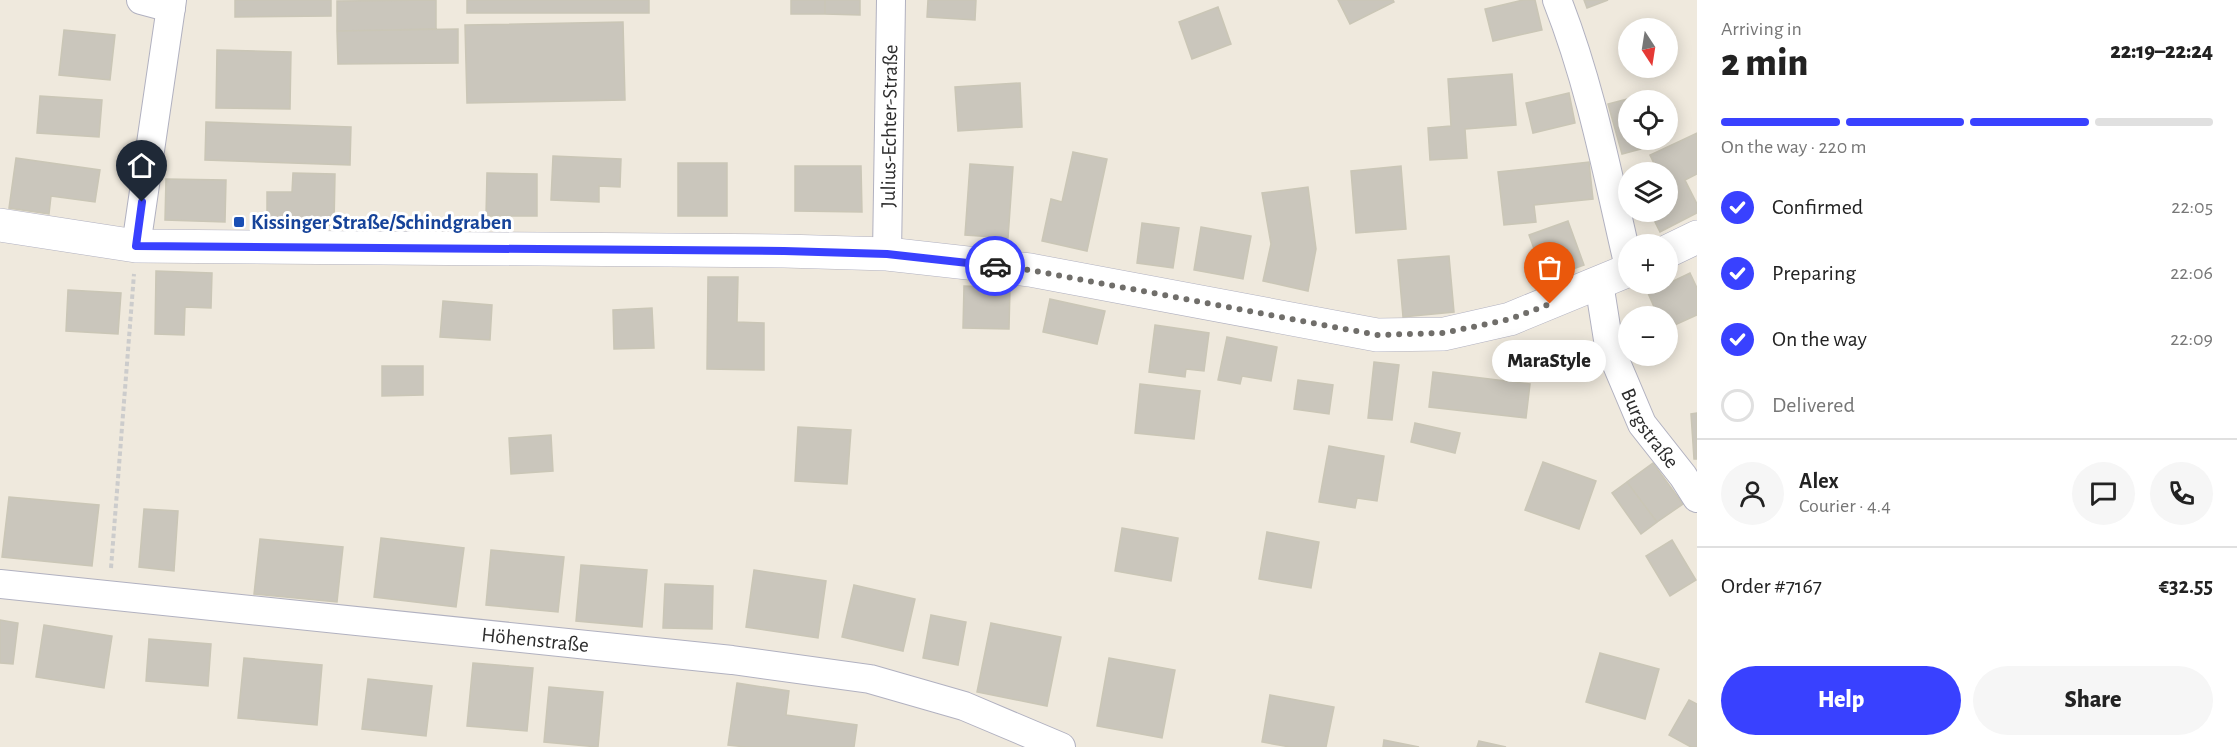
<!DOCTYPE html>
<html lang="en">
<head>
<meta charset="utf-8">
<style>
  :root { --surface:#fff; --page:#f6f6f6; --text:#222; --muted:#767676; --line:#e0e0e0; --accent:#3941ff }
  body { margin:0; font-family:"Alegreya Sans",sans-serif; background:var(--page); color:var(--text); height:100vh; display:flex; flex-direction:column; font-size:22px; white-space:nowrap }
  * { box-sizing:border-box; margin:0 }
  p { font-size:20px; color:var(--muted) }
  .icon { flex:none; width:33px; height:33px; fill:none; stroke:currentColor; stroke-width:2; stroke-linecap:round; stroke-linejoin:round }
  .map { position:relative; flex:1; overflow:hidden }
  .sheet { display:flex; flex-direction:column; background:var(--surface); width:540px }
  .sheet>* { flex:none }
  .needle { width:39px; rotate:168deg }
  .buttons { position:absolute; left:1618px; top:18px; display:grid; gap:12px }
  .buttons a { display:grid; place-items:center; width:60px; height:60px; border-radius:50%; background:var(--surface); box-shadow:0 3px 15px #0003; font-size:30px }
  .pin { position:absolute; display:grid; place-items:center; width:51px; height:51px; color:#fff; margin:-62px -26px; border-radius:50% 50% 50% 0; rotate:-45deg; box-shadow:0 0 6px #0007 }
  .pin .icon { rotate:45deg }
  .courier { position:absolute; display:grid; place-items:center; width:60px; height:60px; margin:-30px; border:4px solid #3941ff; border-radius:50%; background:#fff; color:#222; box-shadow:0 2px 8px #0007 }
  .bubble { position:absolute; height:42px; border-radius:21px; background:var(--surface); box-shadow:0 3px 15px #0003; font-size:20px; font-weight:800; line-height:42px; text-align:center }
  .overview em { font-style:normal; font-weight:800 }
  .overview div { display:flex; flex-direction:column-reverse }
  .overview { display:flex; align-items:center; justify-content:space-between; height:102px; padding:0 24px }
  h1 { font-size:39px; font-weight:800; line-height:45px }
  .bar { display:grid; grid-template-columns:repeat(4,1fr); gap:9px 6px; align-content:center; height:72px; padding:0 24px }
  .bar i { height:8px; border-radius:4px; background:var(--line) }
  .bar .current { background:var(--accent) }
  .bar p { grid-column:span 4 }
  .line { display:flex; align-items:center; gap:15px; padding:0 24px; border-top:2px solid var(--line) }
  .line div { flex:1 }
  .round { display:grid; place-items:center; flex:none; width:63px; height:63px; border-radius:32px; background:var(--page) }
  ol { padding:0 24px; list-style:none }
  li { display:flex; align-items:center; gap:18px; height:66px }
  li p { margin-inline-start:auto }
  li .icon { padding:6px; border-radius:50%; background:var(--accent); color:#fff; stroke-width:4 }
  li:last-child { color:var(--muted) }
  li i { width:33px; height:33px; border:3px solid var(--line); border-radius:50% }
  .action { display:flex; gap:12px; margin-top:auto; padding:12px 24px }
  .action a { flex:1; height:69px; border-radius:36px; background:var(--accent); color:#fff; font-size:24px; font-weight:800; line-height:69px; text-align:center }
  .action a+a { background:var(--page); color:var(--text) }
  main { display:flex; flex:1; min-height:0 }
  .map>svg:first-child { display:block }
  .building { fill:#cac6bc; stroke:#cac6b6; stroke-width:1.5 }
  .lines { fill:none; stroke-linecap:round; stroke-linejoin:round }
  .street-casing { stroke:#b1b1c0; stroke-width:30 }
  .secondary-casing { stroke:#b1b1c0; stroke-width:34 }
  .path { stroke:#ccc; stroke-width:4; stroke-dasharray:4.5 3; stroke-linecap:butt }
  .street { stroke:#fff; stroke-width:28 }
  .secondary { stroke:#fff; stroke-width:33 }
  .done { stroke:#706e6a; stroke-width:6; stroke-dasharray:0 10.8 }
  .route { stroke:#3941ff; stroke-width:8 }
  .transit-dot { fill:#1a4fb4; stroke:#fff; stroke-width:2 }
  .labels { text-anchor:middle; stroke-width:6; stroke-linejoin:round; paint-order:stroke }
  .street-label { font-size:21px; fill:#2c2c2c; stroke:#fff }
  .transit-label { font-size:21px; font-weight:bold; fill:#164399; stroke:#fff; text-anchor:start }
</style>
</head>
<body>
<main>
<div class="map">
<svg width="1697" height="747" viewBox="0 0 1697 747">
  <rect width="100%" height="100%" fill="#efe9dd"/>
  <!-- building -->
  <path class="building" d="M235,0H331V16L235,17Z
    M436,0V29L337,31V1Z
    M467,0H649V13H467Z
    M791,0H825V14H791Z
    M825,0H860V15L825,14Z
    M928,0H976L975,20L927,17Z
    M1338,0H1393L1394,2L1350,24Z
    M1523,0H1535L1542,30L1493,41L1485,9Z
    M1584,0H1608L1587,8Z
    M1218,7L1231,44L1192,59L1179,22Z
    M623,22L625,100L467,103L465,25Z
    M458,29V63L338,64L337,31Z
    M64,30L115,35L110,80L59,75Z
    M217,50L291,52L290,109L216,108Z
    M1512,74L1516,125L1465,129L1467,158L1430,160L1428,128L1451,126L1448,79Z
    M1020,83L1022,127L958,131L955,87Z
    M1569,93L1575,123L1533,133L1526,103Z
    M40,96L102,100L99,137L37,133Z
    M1639,96L1640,100H1629V140H1650L1652,146L1622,154L1608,104Z
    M206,122L351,127L350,165L205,160Z
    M1697,133V174L1685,180L1697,204V213L1660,232L1650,212H1668V172H1658L1650,155Z
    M1073,152L1107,159L1087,251L1042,241L1051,199L1062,202Z
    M553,156L621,159L620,187L599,186V202L551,200Z
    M16,158L100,170L95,202L51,196L49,214L9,208Z
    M1589,162L1593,199L1534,205L1536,222L1504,225L1498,172Z
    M678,163H727V216H678Z
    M970,164L1013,167L1008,238L965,235Z
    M795,166H861L862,212L795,211Z
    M1401,166L1406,229L1356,233L1351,171Z
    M293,173L335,174L334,225L267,224V192H292Z
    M487,173L537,174V216H486Z
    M166,179L226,180L225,222L165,220Z
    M1308,187L1316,249L1308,291L1263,281L1271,244L1262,193Z
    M1568,221L1584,265L1545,279L1529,235Z
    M1142,223L1179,228L1173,268L1137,263Z
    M1201,227L1251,236L1243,279L1194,270Z
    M1449,256L1454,312L1403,317L1398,260Z
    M156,271L212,273L211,308L185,307L184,335L155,334Z
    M1690,273L1697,288V315L1668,328V316H1658L1648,293Z
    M708,277H738L737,322L764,323V370L707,369Z
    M964,286L1010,288L1009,329L963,328Z
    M68,290L121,293L118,334L66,331Z
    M1050,299L1105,311L1097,344L1043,332Z
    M443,301L492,305L490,340L440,337Z
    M652,308L654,348L614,349L613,310Z
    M1155,325L1209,333L1204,371L1186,369L1185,377L1149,372Z
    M1227,337L1277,347L1271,381L1242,376L1240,384L1218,380Z
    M1374,362L1399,365L1392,420L1368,418Z
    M382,366H423V395L382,396Z
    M1433,372L1530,384L1526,418L1429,407Z
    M1298,380L1333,385L1329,414L1294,409Z
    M1140,384L1200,391L1194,439L1135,433Z
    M1697,413V459H1694L1691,414Z
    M1415,423L1460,433L1455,453L1411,442Z
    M798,427L851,430L847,484L795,481Z
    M551,435L553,471L511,474L509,438Z
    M1329,446L1384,456L1377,501L1357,498L1355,508L1319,502Z
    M1543,462L1596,481L1579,529L1525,510Z
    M1653,463L1683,504L1657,522L1627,482Z
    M1627,482L1657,522L1641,534L1612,493Z
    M9,497L99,505L92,566L2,557Z
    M144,509L178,511L174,571L139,567Z
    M1122,528L1178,538L1171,581L1115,571Z
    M1267,532L1319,542L1311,588L1259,579Z
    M381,538L464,548L456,607L374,597Z
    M260,539L343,547L337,602L254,594Z
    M1672,540L1696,580L1670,596L1646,556Z
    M491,550L564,557L558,612L486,605Z
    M581,565L647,570L642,627L576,621Z
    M754,570L826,581L818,638L746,627Z
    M665,584L713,586L712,629L663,628Z
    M854,585L915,599L903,651L842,637Z
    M931,615L966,622L958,665L923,658Z
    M0,620L18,623L13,664L0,663Z
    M991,623L1061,637L1047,706L977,692Z
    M44,625L112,636L104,688L36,677Z
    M149,639L211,644L208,686L146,681Z
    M1600,653L1659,669L1645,719L1586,702Z
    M244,658L322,665L317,725L238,718Z
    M1109,658L1175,670L1162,738L1097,726Z
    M473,663L533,668L527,731L467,726Z
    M368,679L432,686L426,736L362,729Z
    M737,683L789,691L786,715L857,725L854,747H746L728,745Z
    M549,687L603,692L598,747L544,742Z
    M1270,695L1334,707L1326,747H1290L1262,742Z
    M1689,700L1697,704V747H1691L1669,735Z
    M1384,740L1419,747H1383Z
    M1479,741L1506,747H1477Z"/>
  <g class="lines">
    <defs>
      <g id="street">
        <path d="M141,0L171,8"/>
        <path d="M1557,0C1591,86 1608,177 1629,267"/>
        <path d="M136,246L172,0"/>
        <path id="s1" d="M887,254L891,0"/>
        <path id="s2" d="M1599,283L1609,346L1642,424L1683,476L1697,498"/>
        <path id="s3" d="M0,584L732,660L870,679L964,706L1061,747"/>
      </g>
      <path id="secondary" d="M0,225L136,246L784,251L887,254L1030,270L1377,335L1444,334L1510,319L1629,270
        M1668,251L1697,237"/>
    </defs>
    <!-- street casing -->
    <use href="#street" class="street-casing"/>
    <!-- secondary casing -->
    <use href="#secondary" class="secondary-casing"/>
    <!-- path -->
    <path class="path" d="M1532,375L1583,354
      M111,568L134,274"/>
    <!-- street -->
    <use href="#street" class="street"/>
    <!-- secondary -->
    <use href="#secondary" class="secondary"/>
  </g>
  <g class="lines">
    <!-- done -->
    <path class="done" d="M995,266L1030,270L1377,335L1444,333L1510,319L1550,304"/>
    <!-- route -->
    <path class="route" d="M142,202L136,246L784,251L887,254L995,266"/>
  </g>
  <!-- markers -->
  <rect class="transit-dot" x="233" y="216" width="12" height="12" rx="3"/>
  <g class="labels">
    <!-- street labels -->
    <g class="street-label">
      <text dy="7" stroke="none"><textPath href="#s1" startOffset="128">Julius-Echter-Straße</textPath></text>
      <text dy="7" stroke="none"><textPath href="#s2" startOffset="156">Burgstraße</textPath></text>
      <text dy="7" stroke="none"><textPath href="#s3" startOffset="538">Höhenstraße</textPath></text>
    </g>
    <!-- transit labels -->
    <g class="transit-label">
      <text x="251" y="229">Kissinger Straße/Schindgraben</text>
    </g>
  </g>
</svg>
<div class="buttons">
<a><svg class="needle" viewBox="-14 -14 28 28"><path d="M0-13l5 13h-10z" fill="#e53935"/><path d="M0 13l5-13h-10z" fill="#767676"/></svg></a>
<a><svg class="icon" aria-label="locate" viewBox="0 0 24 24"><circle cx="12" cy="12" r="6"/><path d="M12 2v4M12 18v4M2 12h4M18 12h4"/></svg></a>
<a><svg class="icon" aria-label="layers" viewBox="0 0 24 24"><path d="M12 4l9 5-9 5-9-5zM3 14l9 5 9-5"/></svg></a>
<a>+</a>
<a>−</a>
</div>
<div class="pin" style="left:1550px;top:304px;background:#ea580c"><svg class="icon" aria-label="bag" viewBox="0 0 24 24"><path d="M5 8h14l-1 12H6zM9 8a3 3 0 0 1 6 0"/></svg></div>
<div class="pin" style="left:142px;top:202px;background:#1f2937"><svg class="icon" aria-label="home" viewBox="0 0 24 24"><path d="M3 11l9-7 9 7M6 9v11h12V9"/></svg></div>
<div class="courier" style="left:995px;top:266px"><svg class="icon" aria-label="car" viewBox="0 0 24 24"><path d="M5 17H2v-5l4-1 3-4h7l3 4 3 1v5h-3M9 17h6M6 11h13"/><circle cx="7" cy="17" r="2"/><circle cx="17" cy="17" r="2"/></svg></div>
<div class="bubble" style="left:1492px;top:340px;width:114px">MaraStyle</div>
</div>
<section class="sheet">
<div class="overview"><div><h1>2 min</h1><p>Arriving in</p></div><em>22:19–22:24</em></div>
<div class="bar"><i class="current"></i><i class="current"></i><i class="current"></i><i></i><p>On the way · 220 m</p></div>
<ol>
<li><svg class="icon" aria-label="check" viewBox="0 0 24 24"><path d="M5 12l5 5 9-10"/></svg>Confirmed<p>22:05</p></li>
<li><svg class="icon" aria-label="check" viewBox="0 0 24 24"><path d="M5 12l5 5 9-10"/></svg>Preparing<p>22:06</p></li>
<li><svg class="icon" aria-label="check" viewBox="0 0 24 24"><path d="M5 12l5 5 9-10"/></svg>On the way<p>22:09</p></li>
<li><i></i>Delivered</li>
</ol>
<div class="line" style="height:108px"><a class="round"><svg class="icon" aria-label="person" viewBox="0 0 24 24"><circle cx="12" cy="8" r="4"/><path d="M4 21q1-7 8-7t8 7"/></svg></a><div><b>Alex</b><p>Courier · 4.4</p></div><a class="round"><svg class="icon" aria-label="chat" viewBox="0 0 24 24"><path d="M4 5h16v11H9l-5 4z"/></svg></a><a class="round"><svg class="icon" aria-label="phone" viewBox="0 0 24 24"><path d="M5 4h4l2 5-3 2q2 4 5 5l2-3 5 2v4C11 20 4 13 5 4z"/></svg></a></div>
<div class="line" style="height:78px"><div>Order #7167</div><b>€32.55</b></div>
<div class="action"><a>Help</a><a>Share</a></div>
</section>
</main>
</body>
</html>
